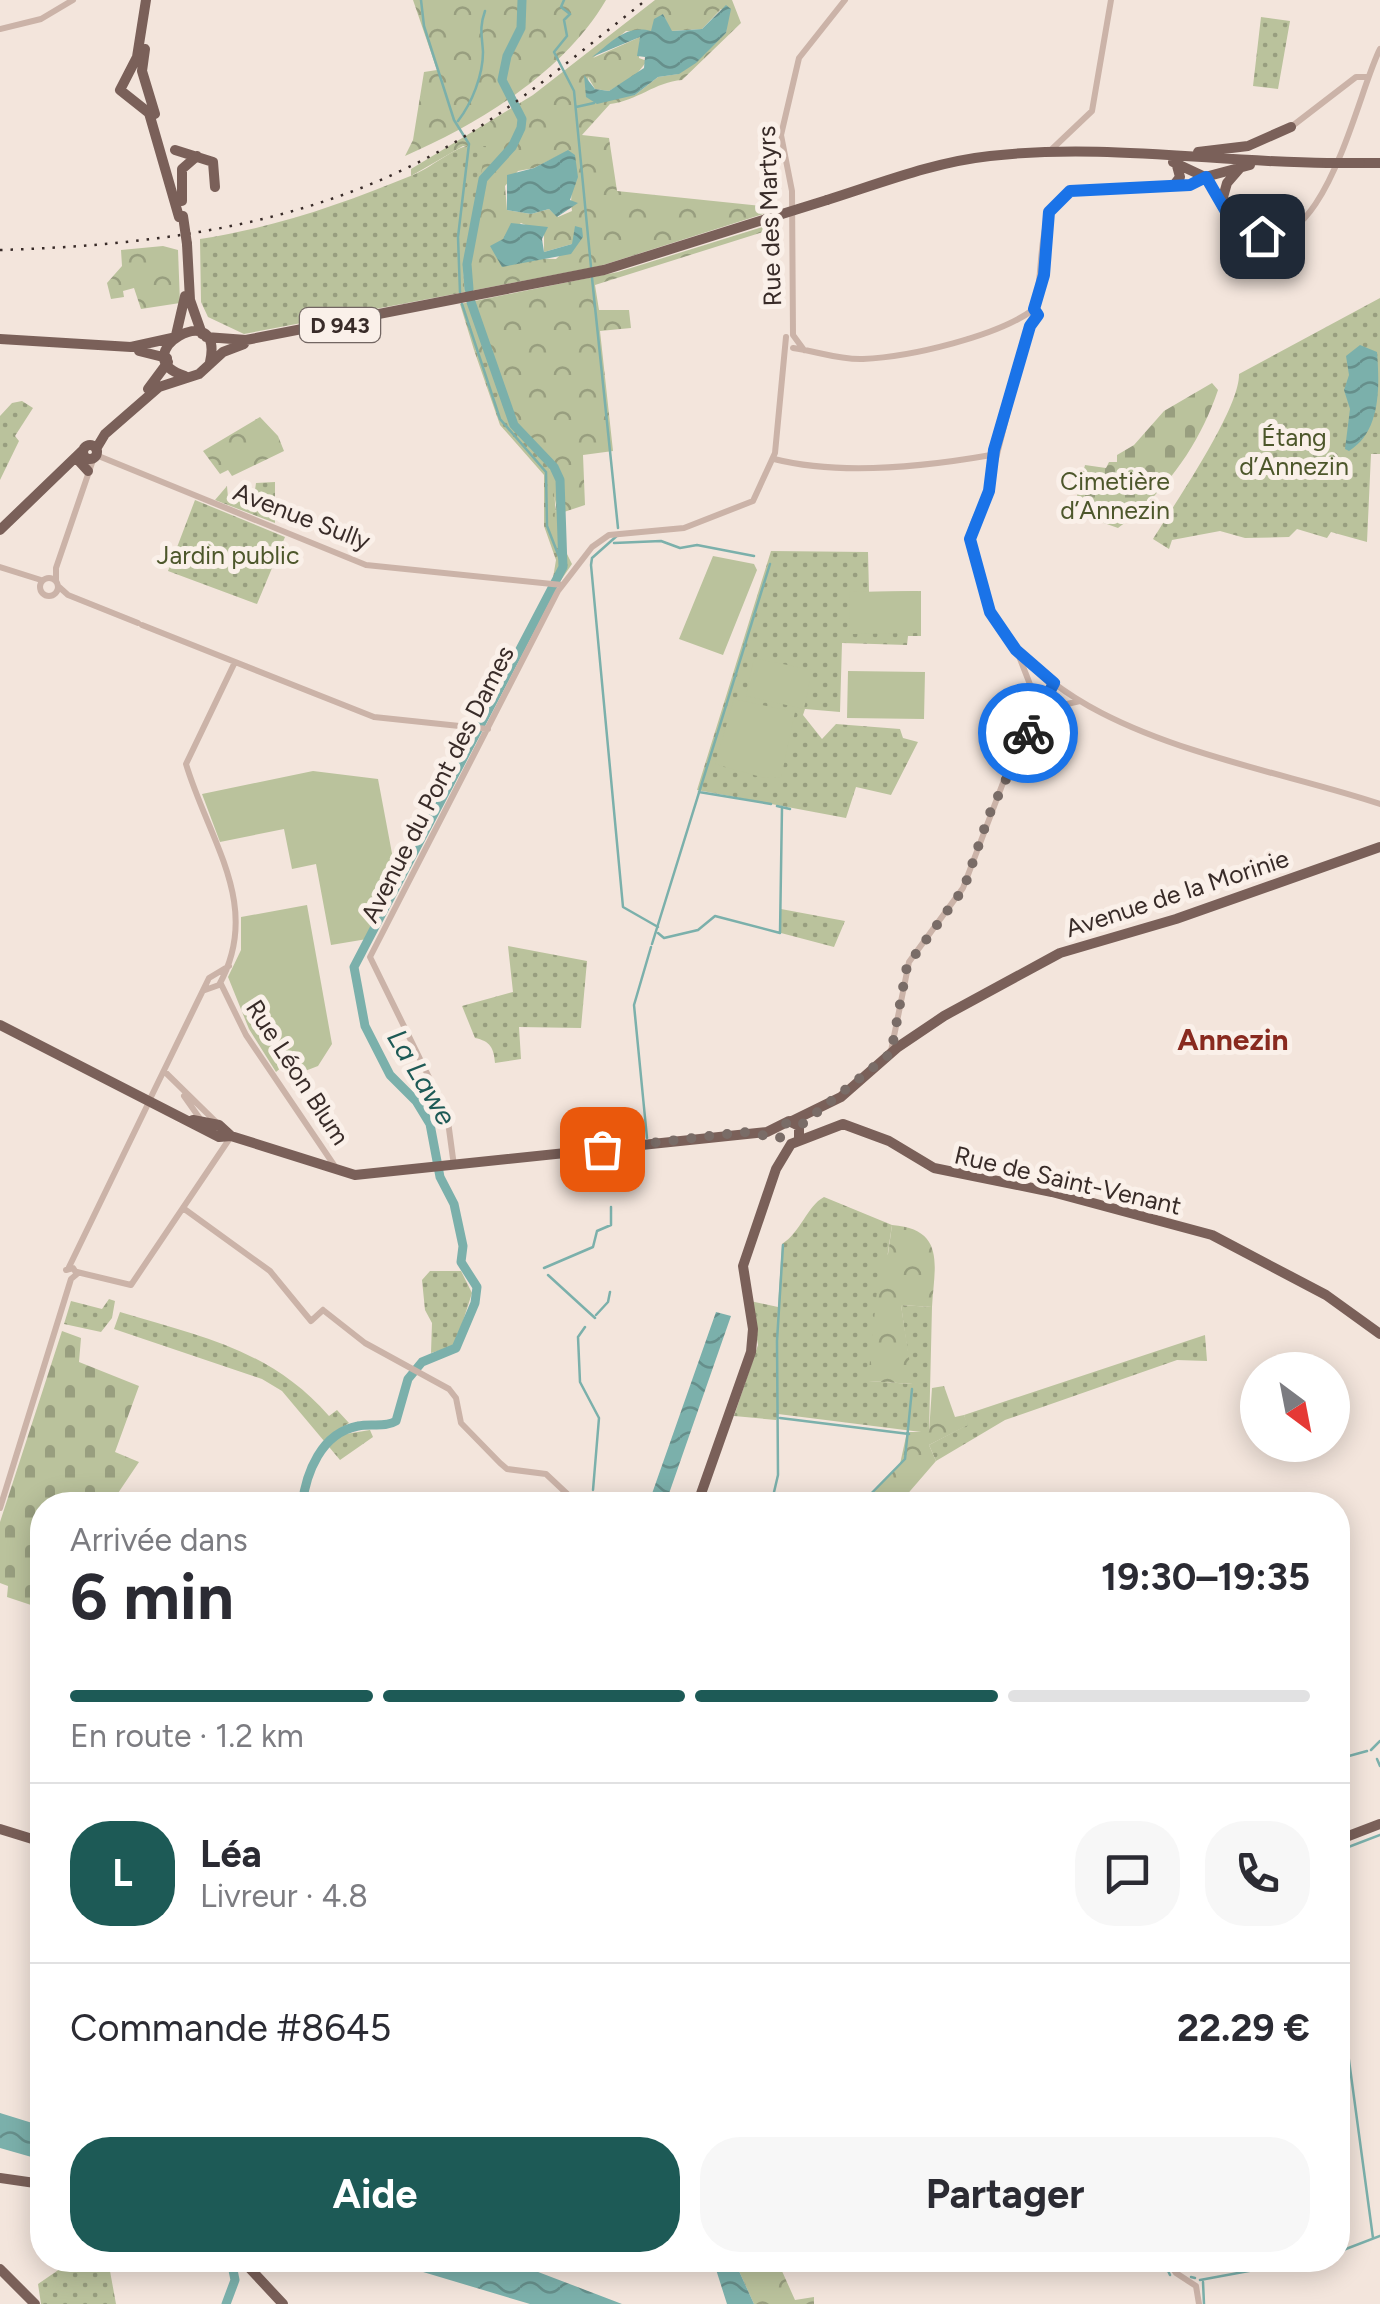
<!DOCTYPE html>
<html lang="fr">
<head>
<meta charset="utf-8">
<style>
  :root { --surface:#fff; --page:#f7f7f7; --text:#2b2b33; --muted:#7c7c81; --line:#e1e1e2; --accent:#1d5a56 }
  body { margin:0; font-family:Figtree,sans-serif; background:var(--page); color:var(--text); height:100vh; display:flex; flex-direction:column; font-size:38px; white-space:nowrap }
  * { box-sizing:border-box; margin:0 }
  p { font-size:32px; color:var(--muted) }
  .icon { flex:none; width:55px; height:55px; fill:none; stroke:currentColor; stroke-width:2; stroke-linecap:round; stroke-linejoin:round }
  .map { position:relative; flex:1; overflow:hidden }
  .side { position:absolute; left:30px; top:1492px; width:1320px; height:780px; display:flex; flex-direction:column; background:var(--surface); border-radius:40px; box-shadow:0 5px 25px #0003 }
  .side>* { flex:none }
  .needle { width:65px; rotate:148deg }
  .tools { position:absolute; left:1240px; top:1352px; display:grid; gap:20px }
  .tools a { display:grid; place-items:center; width:110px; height:110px; border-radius:50%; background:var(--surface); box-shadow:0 5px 25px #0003; font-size:50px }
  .pin { position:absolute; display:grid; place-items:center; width:85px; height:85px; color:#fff; margin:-42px; border-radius:20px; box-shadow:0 5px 15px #0006 }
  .courier { position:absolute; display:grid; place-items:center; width:100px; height:100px; margin:-50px; border:8px solid #1a73e8; border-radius:50%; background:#fff; color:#222; box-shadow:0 2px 12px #0007 }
  .summary em { font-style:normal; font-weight:700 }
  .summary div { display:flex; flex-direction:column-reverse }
  .summary { display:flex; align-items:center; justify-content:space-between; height:170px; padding:0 40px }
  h1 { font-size:65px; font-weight:700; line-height:75px }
  .bar { display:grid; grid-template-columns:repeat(4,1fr); gap:15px 10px; align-content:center; height:120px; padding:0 40px }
  .bar i { height:12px; border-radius:8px; background:var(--line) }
  .bar .active { background:var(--accent) }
  .bar p { grid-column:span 4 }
  .line { display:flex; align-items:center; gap:25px; padding:0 40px; border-top:2px solid var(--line) }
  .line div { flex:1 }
  .round { display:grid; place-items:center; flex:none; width:105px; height:105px; border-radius:40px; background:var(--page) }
  .cta { display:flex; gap:20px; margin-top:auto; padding:20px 40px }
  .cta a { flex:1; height:115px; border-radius:40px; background:var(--accent); color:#fff; font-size:40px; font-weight:700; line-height:115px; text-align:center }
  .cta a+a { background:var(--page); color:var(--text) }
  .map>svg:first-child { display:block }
  .green { fill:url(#green-dots) }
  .forest { fill:url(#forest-crowns); fill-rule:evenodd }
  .cemetery { fill:url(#cemetery-stones) }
  .pitch { fill:#bac29c }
  .water { fill:url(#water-waves) }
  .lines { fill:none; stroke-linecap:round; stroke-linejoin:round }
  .stream { stroke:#7bb0ab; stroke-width:2.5 }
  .river { stroke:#7bb0ab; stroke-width:9 }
  .minor { stroke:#cbb3a8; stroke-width:6 }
  .major { stroke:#7a6059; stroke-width:10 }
  .rail { stroke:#382b28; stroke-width:2.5; stroke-dasharray:2.5 8; stroke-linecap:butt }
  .major-bridge { stroke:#7a6059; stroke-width:10 }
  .done { stroke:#796c67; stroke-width:10; stroke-dasharray:0 18 }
  .route { stroke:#1a73e8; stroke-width:12 }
  .labels { text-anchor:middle; stroke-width:10; stroke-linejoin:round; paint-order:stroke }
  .shield { fill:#faf0e9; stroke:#726662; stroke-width:2.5 }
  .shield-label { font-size:22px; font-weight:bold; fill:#382b28 }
  .street-label { font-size:25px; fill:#382b28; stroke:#faf0e9 }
  .park-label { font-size:25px; fill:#4d572b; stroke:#faf0e9 }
  .water-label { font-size:28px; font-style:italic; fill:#1d5a56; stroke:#faf0e9 }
  .quarter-label { font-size:30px; font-weight:bold; fill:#892a1f; stroke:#faf0e9 }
</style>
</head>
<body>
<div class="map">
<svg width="1380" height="2304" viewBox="0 0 1380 2304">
  <defs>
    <pattern id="green-dots" width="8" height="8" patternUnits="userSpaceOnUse" patternTransform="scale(2.5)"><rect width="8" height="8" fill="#bac29c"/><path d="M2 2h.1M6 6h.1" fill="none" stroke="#989e7f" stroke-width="1.8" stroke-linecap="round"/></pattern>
    <pattern id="forest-crowns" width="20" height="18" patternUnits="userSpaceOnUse" patternTransform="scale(2.5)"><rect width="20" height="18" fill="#bac29c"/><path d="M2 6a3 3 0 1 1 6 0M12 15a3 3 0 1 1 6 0" fill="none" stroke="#989e7f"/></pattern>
    <pattern id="cemetery-stones" width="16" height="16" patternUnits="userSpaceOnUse" patternTransform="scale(2.5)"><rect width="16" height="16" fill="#bac29c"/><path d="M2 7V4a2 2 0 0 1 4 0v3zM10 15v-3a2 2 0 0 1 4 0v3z" fill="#989e7f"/></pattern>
    <pattern id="water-waves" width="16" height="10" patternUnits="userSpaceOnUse" patternTransform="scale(2.5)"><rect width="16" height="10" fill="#7bb0ab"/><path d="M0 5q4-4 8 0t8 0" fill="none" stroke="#668f8b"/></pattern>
  </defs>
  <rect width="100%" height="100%" fill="#f3e5dc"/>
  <!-- green -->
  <path class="green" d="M1261,17L1290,21L1278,89L1253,86Z
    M482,143L487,146L463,270L465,292L244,334L208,317L201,302L200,239C277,227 342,204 413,175C437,165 455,144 482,143Z
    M1380,298V454H1371L1367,542L1331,532L1327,538L1297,529L1289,537L1245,538L1220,531L1172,540L1169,549L1153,539C1174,505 1240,409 1239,374Z
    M474,350L485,354L513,427L548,463L554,487L558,551L565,550L572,564L561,580L553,578L556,560L544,526V475L500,425Z
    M22,401L33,408L15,436L19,441L0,480V416L12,403Z
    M275,482V523L215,500L227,486L228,498L242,499L243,490H255L256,483Z
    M195,500L285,537L257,604L168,571Z
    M771,551L868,552L869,592L921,591V636H908L907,645L842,643L840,712L805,709L803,715L822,739L836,724L900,729L903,738L918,742L891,795L856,787L846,818L697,790Z
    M781,909L845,921L834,947L781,933Z
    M508,946L587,961L581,1028L519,1027L521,1059L495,1063C494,1048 490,1041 475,1038L462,1006L513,992Z
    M824,1197L892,1225L869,1381L912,1384L901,1305L932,1307L929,1433L778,1414L776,1420L734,1416L758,1345L750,1301L778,1307L782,1244C801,1232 807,1206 824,1197Z
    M430,1271H461L472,1293L455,1346L431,1353L432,1323L425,1310L422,1280Z
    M109,1299L115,1301L112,1318L101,1332L64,1324L71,1301L102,1309Z
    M120,1312C202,1337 270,1349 329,1416L337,1410L349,1423L341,1428L346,1434L370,1430L373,1437L340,1460L282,1391L262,1379L114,1329Z
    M1205,1335L1207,1361L1177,1360L1005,1420L936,1461L929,1445L967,1425L964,1415Z
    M73,2260H108L116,2304H41L38,2284Z"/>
  <!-- forest -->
  <path class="forest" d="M413,0H606C564,72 480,123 405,156L413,140L424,72L437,70Z
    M655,0H732L741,23L682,80C655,82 637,101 610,104L582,135L609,138L617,191L782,208L600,266L465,292L463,270L486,146H463L411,176V169L533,95ZM721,9L727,12L726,33L678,74L658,77L635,95L590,97L588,77L595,89L609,91L636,75L647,61L639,58L640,37L593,58L626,31L651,32L663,14L671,31L702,29ZM568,151C580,175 568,188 572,211L558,217L549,209L531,214L507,210L505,186L518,171L534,168ZM521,223L544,233V252L572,244L556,259L499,258L503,239Z
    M772,224L763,232L595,285L599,310H629L631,328L600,331L613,451L583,455L585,505L564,512L566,550L558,551L552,536L556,505L548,463L513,427L485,355L474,350L460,304L618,272Z
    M163,246L178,250L180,303L141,309L134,288L123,291L124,297L111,299L107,283L122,266L121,250Z
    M260,417L278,436L284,451L232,476L228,470L220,474L203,451Z
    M892,1225C947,1229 934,1268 932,1307L901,1305L913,1384L868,1381L880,1260L888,1254Z
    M944,1386L955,1417L964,1415L968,1425L929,1445L936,1461L898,1505H858L900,1464L907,1432H929L932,1388Z
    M734,2260H777L795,2300L814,2297V2304H754Z"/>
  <!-- cemetery -->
  <path class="cemetery" d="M1212,383L1218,390C1199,446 1165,493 1118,528L1073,512L1085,465L1106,468L1109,462H1117V455L1134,445L1164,411Z
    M62,1331L81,1338L79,1362L139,1386L115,1452L139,1462L110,1505H42V1599L37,1607L7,1597L8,1586L0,1583V1522Z"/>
  <!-- pitch -->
  <path class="pitch" d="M713,556L754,564L757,570L723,655L679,639Z
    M918,591V633L850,634L849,592Z
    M754,658L812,670L804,709L746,696Z
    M848,671L925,672L924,719L847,718Z
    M734,699L795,712L781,778L761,777L715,764Z
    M313,771L378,779L397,880L367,939L331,945L316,864L292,869L284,829L220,842L202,794Z
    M307,905L332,1044L318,1066L292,1076L283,1066L276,1072L249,1029L228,977L241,950V917Z"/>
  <!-- water -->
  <path class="water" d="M726,5L731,9L726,33L696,63L679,74L658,77L635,95L597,104L586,97L584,75L595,89L609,91L644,68L645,57L637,56L640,37L592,57C611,43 626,24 651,31L654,19L663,14L672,31L702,29Z
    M568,150L575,155L578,177L570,200L578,203L557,217L549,209L531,214L507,210V175L534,168Z
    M511,223L548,227L542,239L544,252L572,244L575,226L582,228L583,237L571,254L502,267L490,246L503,239Z
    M1360,345L1377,352C1380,390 1380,432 1349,451L1345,449L1350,409L1344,390L1349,375L1346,356Z
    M716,1312L731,1316L665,1505H648Z
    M0,2113L42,2126V2160L0,2148Z
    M383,2260H507L622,2304H530Z
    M713,2260H734L754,2304H727Z"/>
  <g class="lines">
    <!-- stream -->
    <path class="stream" d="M421,0L424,26L454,120L469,144L458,237L460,292
      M564,0L561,7L570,14L564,20L567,36L554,52L574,91L591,267
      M576,107L594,103
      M458,121C472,103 483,75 483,52C482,35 479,28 485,11
      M592,278L618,528
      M462,304L500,419L546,472L547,526L563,567
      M619,534L592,558L591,565L623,907L658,927
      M614,543L661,541L680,548L697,545L754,556
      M699,792L771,804
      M777,806L790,809
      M658,933L664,938L698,930L715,916L780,933L782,807
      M652,944L770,564
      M647,1138L634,1005L651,947
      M544,1268L593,1247L597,1231L611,1225V1207
      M548,1275L595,1318
      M596,1315L608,1302L610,1292
      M585,1327L578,1337L580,1382L599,1418L593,1490
      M780,1418L909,1434
      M771,1505L778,1475L777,1341L783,1245
      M860,1505L905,1459L912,1389
      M1371,1750L1380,1741
      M1338,1759L1367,1751
      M1377,1759L1380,1766
      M1338,1851L1380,1835
      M1338,1979L1373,2238
      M1338,2252L1380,2236
      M548,2260H554
      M1163,2260L1170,2275
      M1191,2277L1195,2278
      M1200,2280L1309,2260
      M1203,2282L1204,2304"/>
    <!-- river -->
    <path class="river" d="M469,289L467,264L483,179L512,147L521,128L522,119L502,80L507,56L521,28L522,0
      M302,1505C306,1473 321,1433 358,1426C371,1423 385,1428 396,1421L408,1379L422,1362L456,1348L475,1303L477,1287L461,1262L463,1246L454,1204L440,1177L430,1124L416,1101L390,1075L365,1026L354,967L563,567L560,480L554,467L514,425L471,302
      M226,2304L235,2280L231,2260"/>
    <!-- minor -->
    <path class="minor" d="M0,29L41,19L73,0
      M1291,127L1356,77H1366
      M1052,149L1092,111L1111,0
      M1034,308C1046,275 1033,206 1070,191L1189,185L1205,177C1222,191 1222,216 1240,228C1321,281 1356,95 1380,49
      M1034,309L1038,315L1032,321C1016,378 1002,434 989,487C985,504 971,519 970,536C970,551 977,566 981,580C1022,735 1251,760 1380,804
      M793,348C816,351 839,360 863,359C910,357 999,336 1034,309
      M804,350L793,335L792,191L781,135L799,58L845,0
      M96,455L366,565L562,585
      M774,459C841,476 923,467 991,455
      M0,567L41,580
      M40 587a9 9 0 1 1 18 0a9 9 0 1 1-18 0Z
      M56,581V568L94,457
      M58,586L68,595L138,623
      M142,625L374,717L488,729
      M1017,651L1040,710
      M1041,710L1080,701
      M221,984L246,1035L336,1168
      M205,990L219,985C263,906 209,841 186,764L235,662
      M891,1051L909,962L963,888L1006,775L1054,683
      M164,1071L217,1123
      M184,1096L203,1123
      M150,1099L209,978L229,966
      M454,1166L447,1114L370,957L558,591L592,547L609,535L684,528L753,501L775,453L786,337
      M183,1208L270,1271L311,1321L323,1310
      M69,1267L148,1104
      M77,1272L131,1285L230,1138
      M323,1310L365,1343L449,1389L456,1398L461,1423L500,1463L507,1469L546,1474L579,1505
      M0,1508L71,1279L77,1274L73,1268L66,1270
      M1167,2260L1176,2273L1196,2286L1199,2304"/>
    <!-- major -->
    <path class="major" d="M146,0L137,57L120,90L149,113L179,217
      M145,49L142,71L155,114
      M175,150L213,162L215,187
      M1198,152L1248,146L1291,127
      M1173,162L1205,177L1250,165
      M1360,163H1380
      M1174,185L1180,177L1176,162
      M827,200C881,183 934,162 990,156C1101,143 1216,162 1327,163
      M182,201V169L197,156
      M1222,201L1227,183L1240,168
      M187,244L190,300L202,334
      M176,335L185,296
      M206,337L246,340L604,270L766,219
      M0,339L131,347L172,338
      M139,351L167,358
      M185,376C121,356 225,294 210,362
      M148,389L168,362
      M83 452a7 7 0 1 1 14 0a7 7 0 1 1-14 0Z
      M96,449L105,434L159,387L199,374L223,352L244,344
      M78,460L88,471
      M0,530L84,449
      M0,1025L219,1137L231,1136L355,1175L767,1132L789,1121L799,1126V1139
      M193,1120L219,1125L231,1136
      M792,1121L841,1097L898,1047L944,1016L1060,953L1176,919L1380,847
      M697,1505L751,1352L753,1329L743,1266L776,1169L791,1144L843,1124L889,1141L934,1168L1052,1192L1212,1235L1326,1295L1380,1334
      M0,1829L42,1842
      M1338,1840L1380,1824
      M0,2178L42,2184
      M242,2260L283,2304
      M0,2269L35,2304"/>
    <!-- rail -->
    <path class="rail" d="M0,250C162,245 321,224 462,138C527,98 586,47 646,0"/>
    <!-- major-bridge -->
    <path class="major-bridge" d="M1327,163H1360
      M183,216L187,244
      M766,219L827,200"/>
  </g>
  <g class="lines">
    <!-- done -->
    <path class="done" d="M602,1149L743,1132L780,1138L783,1123L800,1126L891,1053L907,966L964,888L989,815L1028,733"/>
    <!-- route -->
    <path class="route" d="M1028,733L1054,683L1016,650L990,612L970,539L989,491L994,450L1030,326L1038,315L1034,309L1044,275L1049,212L1070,191L1190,185L1206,177L1232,222L1262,236"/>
  </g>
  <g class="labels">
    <!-- shield labels -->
    <rect class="shield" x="300" y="308" width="80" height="34" rx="8"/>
    <g class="shield-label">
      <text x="340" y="333">D 943</text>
    </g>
    <!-- street labels -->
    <g class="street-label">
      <text transform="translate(769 216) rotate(-92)" y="9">Rue des Martyrs</text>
      <text transform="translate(302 516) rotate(21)" y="9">Avenue Sully</text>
      <text transform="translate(437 784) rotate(-63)" y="9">Avenue du Pont des Dames</text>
      <text transform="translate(1177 893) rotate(-18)" y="9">Avenue de la Morinie</text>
      <text transform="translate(298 1072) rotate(57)" y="9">Rue Léon Blum</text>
      <text transform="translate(1068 1180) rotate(13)" y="9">Rue de Saint-Venant</text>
    </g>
    <!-- park labels -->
    <g class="park-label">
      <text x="1294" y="446">Étang<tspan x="1294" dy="29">d’Annezin</tspan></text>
      <text x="1115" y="490">Cimetière<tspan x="1115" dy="29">d’Annezin</tspan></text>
      <text x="228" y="564">Jardin public</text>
    </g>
    <!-- water labels -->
    <g class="water-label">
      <text transform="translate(422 1077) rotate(59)" y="10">La Lawe</text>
    </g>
    <!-- quarter labels -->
    <g class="quarter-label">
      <text x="1233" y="1050">Annezin</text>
    </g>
  </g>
</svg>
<div class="tools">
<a><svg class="needle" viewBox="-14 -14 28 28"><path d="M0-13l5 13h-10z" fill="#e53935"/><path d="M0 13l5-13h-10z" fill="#7c7c81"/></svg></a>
</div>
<div class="pin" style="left:602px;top:1149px;background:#ea580c"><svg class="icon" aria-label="bag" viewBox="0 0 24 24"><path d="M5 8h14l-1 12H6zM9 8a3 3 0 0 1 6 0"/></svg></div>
<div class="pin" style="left:1262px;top:236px;background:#1f2937"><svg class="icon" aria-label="home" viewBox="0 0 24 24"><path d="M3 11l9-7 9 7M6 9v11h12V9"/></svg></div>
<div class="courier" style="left:1028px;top:733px"><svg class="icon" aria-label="bike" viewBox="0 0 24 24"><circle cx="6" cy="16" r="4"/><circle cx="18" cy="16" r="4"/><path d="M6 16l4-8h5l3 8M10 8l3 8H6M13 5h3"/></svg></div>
<section class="side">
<div class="summary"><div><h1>6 min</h1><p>Arrivée dans</p></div><em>19:30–19:35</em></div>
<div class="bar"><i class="active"></i><i class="active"></i><i class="active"></i><i></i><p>En route · 1.2 km</p></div>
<div class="line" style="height:180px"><b class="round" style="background:var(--accent);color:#fff">L</b><div><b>Léa</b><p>Livreur · 4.8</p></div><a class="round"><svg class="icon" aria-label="chat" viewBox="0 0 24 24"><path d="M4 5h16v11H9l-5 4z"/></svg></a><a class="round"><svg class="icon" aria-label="phone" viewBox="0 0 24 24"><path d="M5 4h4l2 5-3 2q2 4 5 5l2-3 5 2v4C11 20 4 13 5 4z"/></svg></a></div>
<div class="line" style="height:130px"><div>Commande #8645</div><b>22.29 €</b></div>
<div class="cta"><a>Aide</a><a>Partager</a></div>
</section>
</div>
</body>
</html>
